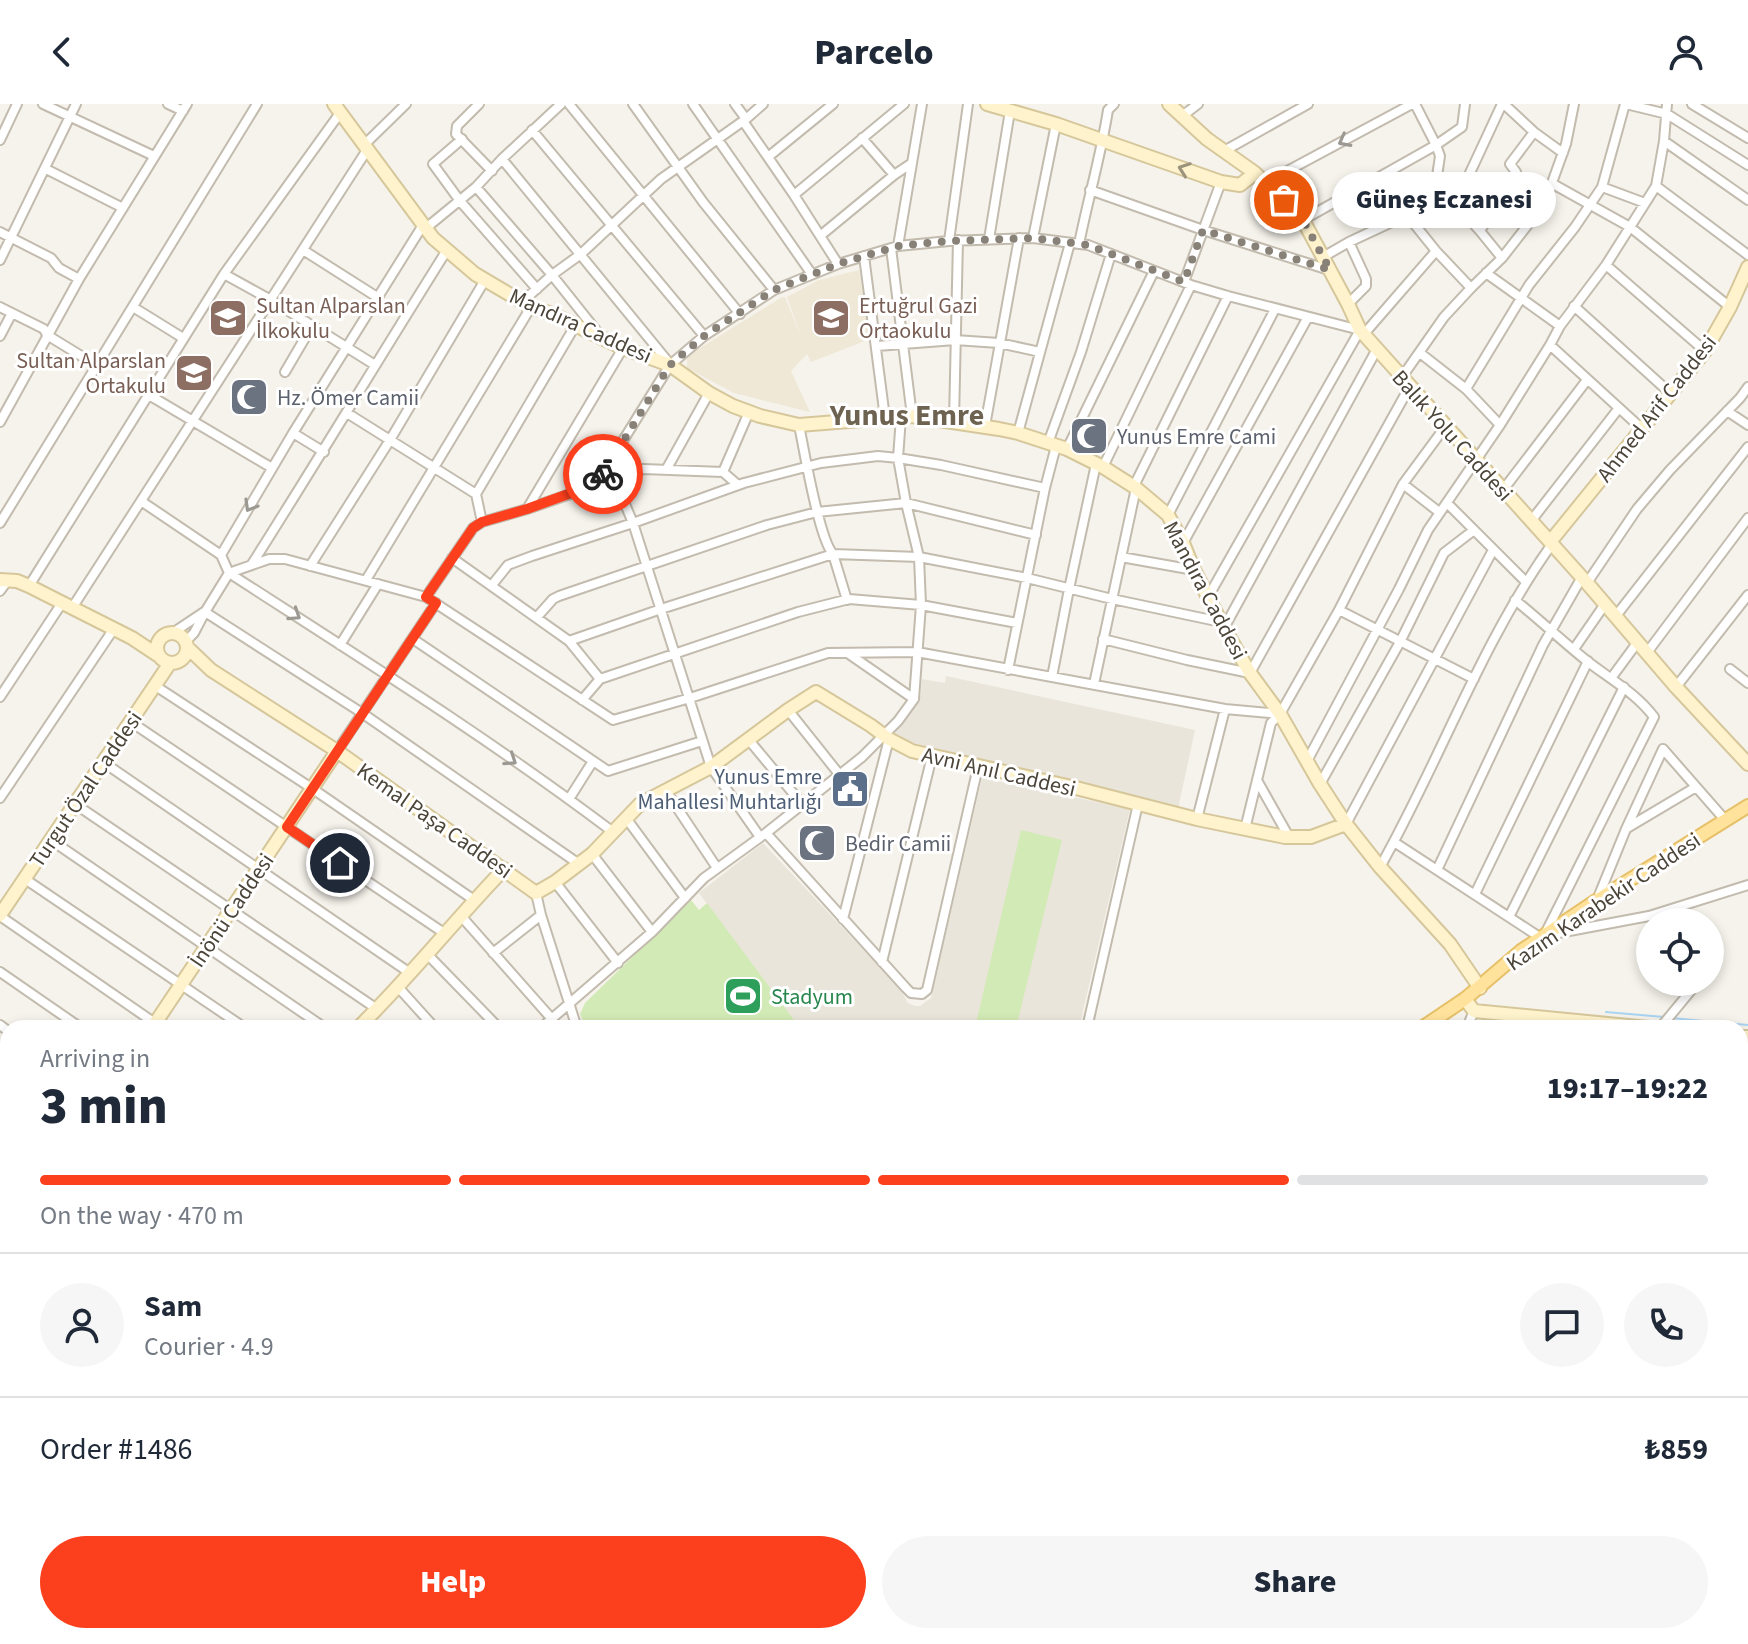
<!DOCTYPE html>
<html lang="en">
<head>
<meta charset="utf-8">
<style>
  :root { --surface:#fff; --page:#f6f6f7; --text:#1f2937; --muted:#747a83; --line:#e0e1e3; --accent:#fc3f1d }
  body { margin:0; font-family:"Source Sans 3",sans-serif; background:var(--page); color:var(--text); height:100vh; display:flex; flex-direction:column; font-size:30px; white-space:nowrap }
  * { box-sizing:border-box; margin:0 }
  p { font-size:26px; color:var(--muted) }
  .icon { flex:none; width:44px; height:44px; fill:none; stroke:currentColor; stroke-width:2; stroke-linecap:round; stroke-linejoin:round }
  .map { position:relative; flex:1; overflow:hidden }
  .sheet { position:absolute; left:0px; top:916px; width:1748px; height:624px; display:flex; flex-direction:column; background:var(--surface); border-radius:24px 24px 0 0; box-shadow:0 4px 12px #0003 }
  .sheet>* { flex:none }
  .buttons { position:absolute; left:1636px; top:804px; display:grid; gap:16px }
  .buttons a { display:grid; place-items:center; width:88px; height:88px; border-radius:50%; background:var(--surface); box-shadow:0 4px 12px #0003; font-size:40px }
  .pin { position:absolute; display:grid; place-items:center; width:68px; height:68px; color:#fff; margin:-34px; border:4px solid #fff; border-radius:50%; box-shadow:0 2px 8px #0007 }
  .courier { position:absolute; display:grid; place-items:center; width:80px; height:80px; margin:-40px; border:6px solid #fc3f1d; border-radius:50%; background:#fff; color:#222; box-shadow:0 2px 10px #0007 }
  .bubble { position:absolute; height:56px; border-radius:28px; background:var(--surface); box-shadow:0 4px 12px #0003; font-size:26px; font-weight:800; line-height:56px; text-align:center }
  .summary em { font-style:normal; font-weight:800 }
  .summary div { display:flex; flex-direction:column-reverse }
  .summary { display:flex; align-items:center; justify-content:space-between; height:136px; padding:0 40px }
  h1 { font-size:52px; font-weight:800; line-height:60px }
  .bar { display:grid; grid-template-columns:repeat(4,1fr); gap:12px 8px; align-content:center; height:96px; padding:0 40px }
  .bar i { height:10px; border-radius:6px; background:var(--line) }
  .bar .current { background:var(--accent) }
  .bar p { grid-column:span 4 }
  .line { display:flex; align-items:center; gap:20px; padding:0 40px; border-top:2px solid var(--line) }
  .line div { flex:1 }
  .round { display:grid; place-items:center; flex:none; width:84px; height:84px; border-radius:42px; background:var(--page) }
  .action { display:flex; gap:16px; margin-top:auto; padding:16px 40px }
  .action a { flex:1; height:92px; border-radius:48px; background:var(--accent); color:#fff; font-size:32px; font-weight:800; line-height:92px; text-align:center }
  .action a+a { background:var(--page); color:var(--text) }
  header { display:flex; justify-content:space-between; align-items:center; height:104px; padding:0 40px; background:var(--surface); font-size:36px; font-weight:800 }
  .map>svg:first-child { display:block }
  .residential { fill:#eae5da }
  .education { fill:#efe8d6 }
  .green { fill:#d2eab5 }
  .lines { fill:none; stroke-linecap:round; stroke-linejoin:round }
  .stream { stroke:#a9d4f2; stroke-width:2 }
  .street-casing { stroke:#c2bbae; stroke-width:12 }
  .secondary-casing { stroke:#d6c79b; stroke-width:16 }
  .primary-casing { stroke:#e6c16a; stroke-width:16 }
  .street { stroke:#fff; stroke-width:8 }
  .secondary { stroke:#fff3cd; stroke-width:12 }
  .primary { stroke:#ffe39c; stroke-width:12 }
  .oneway { stroke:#9c9892 }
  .oneway2 { stroke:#9c937c }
  .done { stroke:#878178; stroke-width:8; stroke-dasharray:0 14.4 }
  .route { stroke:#fc3f1d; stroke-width:10 }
  .labels { text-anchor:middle; stroke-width:6; stroke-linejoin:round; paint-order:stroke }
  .education-label { font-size:22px; fill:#785e54; stroke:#fff; text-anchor:start }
  .street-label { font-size:22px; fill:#4b4439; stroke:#fff }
  .worship-label { font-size:22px; fill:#5b616d; stroke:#fff; text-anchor:start }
  .service-label { font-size:22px; fill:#4e5e75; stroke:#fff; text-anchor:end }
  .leisure-label { font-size:22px; fill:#27864d; stroke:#fff; text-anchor:start }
  .district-label { font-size:30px; font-weight:bold; fill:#6e6250; stroke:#fff }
</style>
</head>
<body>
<header><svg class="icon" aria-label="back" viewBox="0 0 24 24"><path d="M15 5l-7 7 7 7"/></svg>Parcelo<svg class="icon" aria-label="person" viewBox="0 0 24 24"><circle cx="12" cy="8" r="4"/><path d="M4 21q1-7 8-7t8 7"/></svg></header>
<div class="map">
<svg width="1748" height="1540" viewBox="0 0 1748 1540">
  <rect width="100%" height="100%" fill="#f6f3ec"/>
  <!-- residential -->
  <path class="residential" d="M946,572L1195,626L1178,705L895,634V629L921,591L922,575L945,579Z
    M982,674L1130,705L1079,924H800L699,789L763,739L900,885L908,899L915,902H920L931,894Z
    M8,1512V1532H360L365,1540H7L0,1525V1515Z"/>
  <!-- education -->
  <path class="education" d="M859,166L870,235L811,258L807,250L791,267L810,308L734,289L687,264V252L782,193H785L802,235L787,193L819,176Z
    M8,1372V1512L0,1515V1376Z"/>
  <!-- green -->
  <path class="green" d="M1021,726L1062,736L1016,924H975Z
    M691,796L699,806L707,799L800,924H586L580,910L585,899Z"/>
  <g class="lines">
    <!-- stream -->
    <path class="stream" d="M1606,908L1664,913
      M1671,914L1748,921"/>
    <defs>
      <path id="street" d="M43,0L154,52
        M168,0L183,7
        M479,0L457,22L456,30L492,67
        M569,0L740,210
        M633,0L703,98L774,186
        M693,0L811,169
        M735,0L746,15
        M1415,0L1436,41L1440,52L1436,79L1480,127L1502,154
        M1504,0L1534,28L1563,49
        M1626,0L1667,10L1748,61
        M1692,0L1748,34
        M1182,12L1198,0
        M743,17L794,91L838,160
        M532,26L704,232
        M862,34L894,71
        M462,35L433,60L460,97L537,185
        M0,36L17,0
        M1664,37L1748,96
        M364,41L406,0
        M1224,47L1308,0
        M768,53L833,0
        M502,55L670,260
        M46,65L123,104
        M1265,79L1412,0
        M1553,80L1630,123L1730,203
        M1656,82L1748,151
        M476,83L552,171L599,230
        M1602,83L1645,99
        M1090,86L1203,126L1329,166
        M794,91L904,0
        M1453,99L1469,71L1502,0
        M1407,111L1436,147L1471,184
        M1303,116L1436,41L1462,23L1465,0
        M426,124L476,83L502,55L561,0
        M1480,127L1516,68L1510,60L1534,28
        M0,128L51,154L59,164L79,175
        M820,132L894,71L912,59
        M1033,134L1056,20
        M989,135L1010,7
        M949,137L968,0
        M1079,140C1088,95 1101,51 1108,6L1114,0
        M898,142L922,0
        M891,144L912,312
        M303,146L377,193
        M864,152L885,314
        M1323,153L1349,138L1407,111L1417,105L1440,85
        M0,156L76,0
        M1606,161L1705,247
        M1486,169L1560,222
        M224,170L271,196L375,261
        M1184,178L1221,78
        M522,198L552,171L581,150L661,75L746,15L763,0
        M1348,200L1366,182V175L1349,138
        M1574,202L1670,289
        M0,203L44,225L47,231L96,261
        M133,203L183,234
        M1364,230L1436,147
        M0,232L12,209
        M1550,241L1641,324
        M877,242L955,236L999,239L1040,248
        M1420,249L1466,285L1500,321
        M285,268L312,222
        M1402,273L1444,213L1471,184L1502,154L1530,118L1549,87L1566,40L1574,0
        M1466,285L1529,181L1575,123L1602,83L1625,0
        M149,291L272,364
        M1727,307L1748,321
        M347,309L476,390L482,418
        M954,317L958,136
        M0,318L79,175L187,0
        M799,321C804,346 819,435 833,450L847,496
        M985,322L1019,134
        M293,329L324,348
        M1018,329L1070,139
        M1048,339L1081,248L1111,150
        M1067,345L1154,167
        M1103,363L1191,181
        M666,366L709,289
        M723,368L749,308
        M614,374L633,419L711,663L760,733
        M596,380L670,261L704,232L774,186L838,160L898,142L949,137L1033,134L1088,141L1191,181L1228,192L1360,226L1208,493
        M1403,380L1439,408
        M1134,382L1228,192
        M1503,386L1587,276
        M476,390L575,222
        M141,397L221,451L229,469C359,553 490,635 613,728
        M1447,399L1525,477
        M527,405L623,244
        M1168,411L1275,205
        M1531,417L1619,304
        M0,419L257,0
        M1183,439L1308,213
        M221,451L293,329L423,121
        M1121,453L1194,466
        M452,454L569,537L600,575
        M252,460C318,356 381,251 447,146
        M310,462L390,336L485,176
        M366,476L531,203
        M1587,479L1637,405L1670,366L1740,294L1748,283
        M492,481L508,461L532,452L633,419L744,379L821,359L878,352L898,354L941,361L1045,384
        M29,482L224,170L340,9
        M0,487L8,476
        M426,493L473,424L482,418L527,405L643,365L723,368L738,381
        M1515,496C1540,516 1563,538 1587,557C1610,575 1636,589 1654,613L1546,828
        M72,504L367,46
        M1339,506L1474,575
        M205,508L362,609L579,760
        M537,513L553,495L559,492L767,421L817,408L906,399L1036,431
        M1615,513L1748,343
        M1224,524L1377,245
        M168,530L174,528L204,508
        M413,535L608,667L702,637
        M1103,535L1187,556L1250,569L1410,282
        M569,537L661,505L833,450L919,453L1027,474L1112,495L1221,518
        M185,538L194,529L205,508L229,469L269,455H285L426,493L613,616L690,594L828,549L917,548L1225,605L1280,610
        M340,541L378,480
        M1574,545L1605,500
        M849,550L914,595
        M1646,550L1748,414
        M1730,565L1748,579
        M1008,566L1045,384L1056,342
        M1052,573L1069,485L1096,360
        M1612,573L1637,539
        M1094,580L1136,384
        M154,581L313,685L474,796
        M1676,583L1748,491
        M0,593L62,499
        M582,596L600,575L798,508L849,495L921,501L1017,519
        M788,606L839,670
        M131,618L444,829
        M748,635L802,700
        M337,647L436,499
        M1307,657L1399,485L1428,426L1500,321L1550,241L1560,222L1606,161L1656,82L1664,37L1667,0
        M103,658L410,869
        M1258,678L1289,733
        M1320,680L1400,538L1444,449L1474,426
        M666,687L717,764
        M0,694L113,526
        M569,695L593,657
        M75,700L377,905
        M626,714L685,794
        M1197,715L1225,605
        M1346,720L1493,446
        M1627,724L1696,683
        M1245,725L1271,619L1280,610L1339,506L1403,380L1445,323
        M766,729L906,884L911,889L922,890L927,886L978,663
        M51,736L325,924
        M1394,738L1541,834
        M592,750L652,828
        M1380,763C1440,657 1481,539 1552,440
        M1437,766L1543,541L1582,473
        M25,775L245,924
        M555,778L618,859
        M536,789L541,811L577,924
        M1475,790L1588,557
        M1597,796L1626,725L1663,645L1726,717
        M0,812L162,924
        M461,812L551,914
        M1509,813L1624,583
        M843,815L889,635
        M1548,831L1649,812L1748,781
        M493,849L541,811
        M427,850L499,924
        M882,858L932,652
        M0,868L81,924
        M398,883L435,924
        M0,921L8,927
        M541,924L652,828L704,774L766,729L862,653L898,617L914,595L921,501L919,453L906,399L898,354L901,313
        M1087,924L1138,700
        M1470,924L1468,921L1474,907
        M1660,924L1698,878
        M1740,953L1748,940
        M0,973L8,979
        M1740,1002L1748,1009
        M1740,1027L1748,1017
        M1740,1090L1748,1084
        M1740,1146L1748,1136
        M0,1168L8,1159
        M1740,1253L1748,1259
        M0,1257L8,1253
        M1740,1300L1748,1306
        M0,1312L8,1307
        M1740,1342L1748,1332
        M0,1366L8,1362
        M1740,1392L1748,1391
        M1740,1438L1748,1435
        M1740,1483L1748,1481
        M1740,1526L1748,1523
        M368,1532L373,1540
        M676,1532L681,1540
        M793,1532L799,1540
        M842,1532L847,1540
        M967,1532L974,1540
        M1072,1532L1077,1540
        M1344,1532L1345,1540
        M1518,1532V1540
        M1604,1532L1606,1540
        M399,1540L413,1532
        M926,1540L934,1532
        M1028,1540L1038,1532
        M1100,1540L1112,1532
        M1141,1540L1152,1532
        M1264,1540L1286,1532
        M1392,1540L1427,1534
        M1442,1540L1466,1532
        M1702,1540L1724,1532"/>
      <path id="secondary" d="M334,0L433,134L475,170L531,203L552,210L623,244L670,261L709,289L733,302L760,312L799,321L912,312L999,325L1018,329L1067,345L1103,363L1136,384L1168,411L1183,439L1194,466L1224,524L1250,569L1280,610L1320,680L1346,720L1380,763L1450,840L1480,884
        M987,0L1056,20L1221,78L1240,81L1255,69
        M1169,0L1207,35L1255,69L1303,116L1348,200L1360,226L1587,479L1676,583L1748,660
        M1550,438L1705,247L1730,203L1748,163
        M0,476L17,477L29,482L132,534L159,552
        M157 544a15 15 0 1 1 30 0a15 15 0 1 1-30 0Z
        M187,543L211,566L337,647L536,789L555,778L592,750L640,700L711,663L788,606L816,588L870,621L889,635L912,647L1076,684L1197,715L1285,733H1311L1346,720
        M0,811L170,559
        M1465,895L1474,907L1649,924
        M152,924L337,647
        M358,924C410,873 454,817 504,765
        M1740,933H1748
        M0,1104L8,1094
        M0,1210L8,1216
        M1740,1211L1748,1201
        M1243,1532L1247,1540
        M1700,1532L1701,1540"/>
      <path id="primary" d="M1422,924L1465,895L1521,847L1596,797L1748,702
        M697,1540L708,1532"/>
    </defs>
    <!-- street casing -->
    <use href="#street" class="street-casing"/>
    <!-- secondary casing -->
    <use href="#secondary" class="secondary-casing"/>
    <!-- primary casing -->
    <use href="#primary" class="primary-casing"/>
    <!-- street -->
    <use href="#street" class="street"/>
    <!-- secondary -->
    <use href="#secondary" class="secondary"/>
    <!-- primary -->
    <use href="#primary" class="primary"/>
  </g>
  <!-- one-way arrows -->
  <defs><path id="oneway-chevron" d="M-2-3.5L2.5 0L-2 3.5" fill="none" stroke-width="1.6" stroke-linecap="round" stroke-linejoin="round" transform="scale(2)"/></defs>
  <g class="oneway">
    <use href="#oneway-chevron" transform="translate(1344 37) rotate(152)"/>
    <use href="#oneway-chevron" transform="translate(250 402) rotate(120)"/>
    <use href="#oneway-chevron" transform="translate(295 511) rotate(33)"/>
    <use href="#oneway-chevron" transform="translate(511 656) rotate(34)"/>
  </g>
  <use class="oneway2" href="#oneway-chevron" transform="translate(1184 65) rotate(-160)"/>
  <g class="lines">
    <!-- done -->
    <path class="done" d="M603,370L670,261L704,232L774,186L838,160L898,142L949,137L1033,134L1088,141L1184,178L1203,126L1330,166L1303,116L1284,96"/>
    <!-- route -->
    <path class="route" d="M340,759L287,723L436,499L426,493L473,424L482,418L527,405L596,380L603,370"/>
  </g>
  <!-- icons -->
  <defs>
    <symbol id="school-square" viewBox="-11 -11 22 22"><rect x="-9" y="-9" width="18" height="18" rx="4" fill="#8d6e63" stroke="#fff"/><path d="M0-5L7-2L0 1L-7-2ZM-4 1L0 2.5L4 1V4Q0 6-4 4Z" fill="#fff"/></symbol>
    <symbol id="mosque-square" viewBox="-11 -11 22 22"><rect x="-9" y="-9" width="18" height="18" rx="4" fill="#6b7280" stroke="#fff"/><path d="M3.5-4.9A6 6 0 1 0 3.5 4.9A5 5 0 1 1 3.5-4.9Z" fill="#fff"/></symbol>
    <symbol id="civic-square" viewBox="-11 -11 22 22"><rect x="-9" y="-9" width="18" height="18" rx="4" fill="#5c6f8a" stroke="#fff"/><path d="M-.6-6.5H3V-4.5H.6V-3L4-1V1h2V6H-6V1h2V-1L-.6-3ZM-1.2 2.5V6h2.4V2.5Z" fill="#fff"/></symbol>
    <symbol id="stadium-square" viewBox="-11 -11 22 22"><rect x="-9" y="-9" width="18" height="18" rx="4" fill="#2e9e5b" stroke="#fff"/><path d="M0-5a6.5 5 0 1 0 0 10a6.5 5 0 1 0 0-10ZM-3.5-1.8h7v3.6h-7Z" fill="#fff"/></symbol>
  </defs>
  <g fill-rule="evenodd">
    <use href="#school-square" x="206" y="192" width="44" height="44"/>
    <use href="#school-square" x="809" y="192" width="44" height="44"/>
    <use href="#school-square" x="172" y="247" width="44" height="44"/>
    <use href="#mosque-square" x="227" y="271" width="44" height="44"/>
    <use href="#mosque-square" x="1067" y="310" width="44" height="44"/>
    <use href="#civic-square" x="828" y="663" width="44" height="44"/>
    <use href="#mosque-square" x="795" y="717" width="44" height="44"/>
    <use href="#stadium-square" x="721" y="870" width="44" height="44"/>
  </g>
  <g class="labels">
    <!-- education labels -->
    <g class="education-label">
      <text x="256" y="209">Sultan Alparslan<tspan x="256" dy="25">İlkokulu</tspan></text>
      <text x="859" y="209">Ertuğrul Gazi<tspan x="859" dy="25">Ortaokulu</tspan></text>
      <text x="166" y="264" text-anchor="end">Sultan Alparslan<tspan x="166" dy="25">Ortakulu</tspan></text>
    </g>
    <!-- street labels -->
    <g class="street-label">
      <text transform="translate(581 221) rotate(24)" y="8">Mandıra Caddesi</text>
      <text transform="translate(1656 304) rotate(-52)" y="8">Ahmed Arif Caddesi</text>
      <text transform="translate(1453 331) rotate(48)" y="8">Balık Yolu Caddesi</text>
      <text transform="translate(1206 486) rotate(62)" y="8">Mandıra Caddesi</text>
      <text transform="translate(999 667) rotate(13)" y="8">Avni Anıl Caddesi</text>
      <text transform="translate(85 685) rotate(-56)" y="8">Turgut Özal Caddesi</text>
      <text transform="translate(435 716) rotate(35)" y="8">Kemal Paşa Caddesi</text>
      <text transform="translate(1603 797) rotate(-34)" y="8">Kazım Karabekir Caddesi</text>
      <text transform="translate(231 806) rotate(-56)" y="8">İnönü Caddesi</text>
    </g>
    <!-- worship labels -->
    <g class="worship-label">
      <text x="277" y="301">Hz. Ömer Camii</text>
      <text x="1117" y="340">Yunus Emre Cami</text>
      <text x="845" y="747">Bedir Camii</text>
    </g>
    <!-- service labels -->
    <g class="service-label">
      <text x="822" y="680">Yunus Emre<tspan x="822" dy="25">Mahallesi Muhtarlığı</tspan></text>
    </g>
    <!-- leisure labels -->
    <g class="leisure-label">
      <text x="771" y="900">Stadyum</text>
    </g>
    <!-- district labels -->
    <g class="district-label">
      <text x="907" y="321">Yunus Emre</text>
    </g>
  </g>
</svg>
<div class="buttons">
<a><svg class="icon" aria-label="locate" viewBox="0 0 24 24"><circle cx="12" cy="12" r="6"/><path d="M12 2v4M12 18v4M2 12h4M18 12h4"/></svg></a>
</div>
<div class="pin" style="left:1284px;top:96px;background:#ea580c"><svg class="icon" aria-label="bag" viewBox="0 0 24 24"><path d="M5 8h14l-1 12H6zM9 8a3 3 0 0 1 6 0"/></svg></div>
<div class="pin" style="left:340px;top:759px;background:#1f2937"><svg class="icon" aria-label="home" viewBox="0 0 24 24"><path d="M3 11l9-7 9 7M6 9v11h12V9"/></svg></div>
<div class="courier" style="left:603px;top:370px"><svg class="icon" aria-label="bike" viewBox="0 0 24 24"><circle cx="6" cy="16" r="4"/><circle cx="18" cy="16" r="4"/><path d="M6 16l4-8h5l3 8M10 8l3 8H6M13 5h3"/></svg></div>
<div class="bubble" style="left:1332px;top:68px;width:224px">Güneş Eczanesi</div>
<section class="sheet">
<div class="summary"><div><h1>3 min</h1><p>Arriving in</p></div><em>19:17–19:22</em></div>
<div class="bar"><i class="current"></i><i class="current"></i><i class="current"></i><i></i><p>On the way · 470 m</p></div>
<div class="line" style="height:144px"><a class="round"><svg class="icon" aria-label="person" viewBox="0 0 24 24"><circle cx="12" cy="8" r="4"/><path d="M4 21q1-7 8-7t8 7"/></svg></a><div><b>Sam</b><p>Courier · 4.9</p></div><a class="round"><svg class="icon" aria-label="chat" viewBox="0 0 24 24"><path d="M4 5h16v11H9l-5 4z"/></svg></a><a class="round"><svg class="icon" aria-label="phone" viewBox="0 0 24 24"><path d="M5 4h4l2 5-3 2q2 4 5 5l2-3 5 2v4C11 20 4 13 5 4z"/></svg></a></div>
<div class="line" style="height:104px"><div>Order #1486</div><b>₺859</b></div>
<div class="action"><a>Help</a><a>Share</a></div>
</section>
</div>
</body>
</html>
